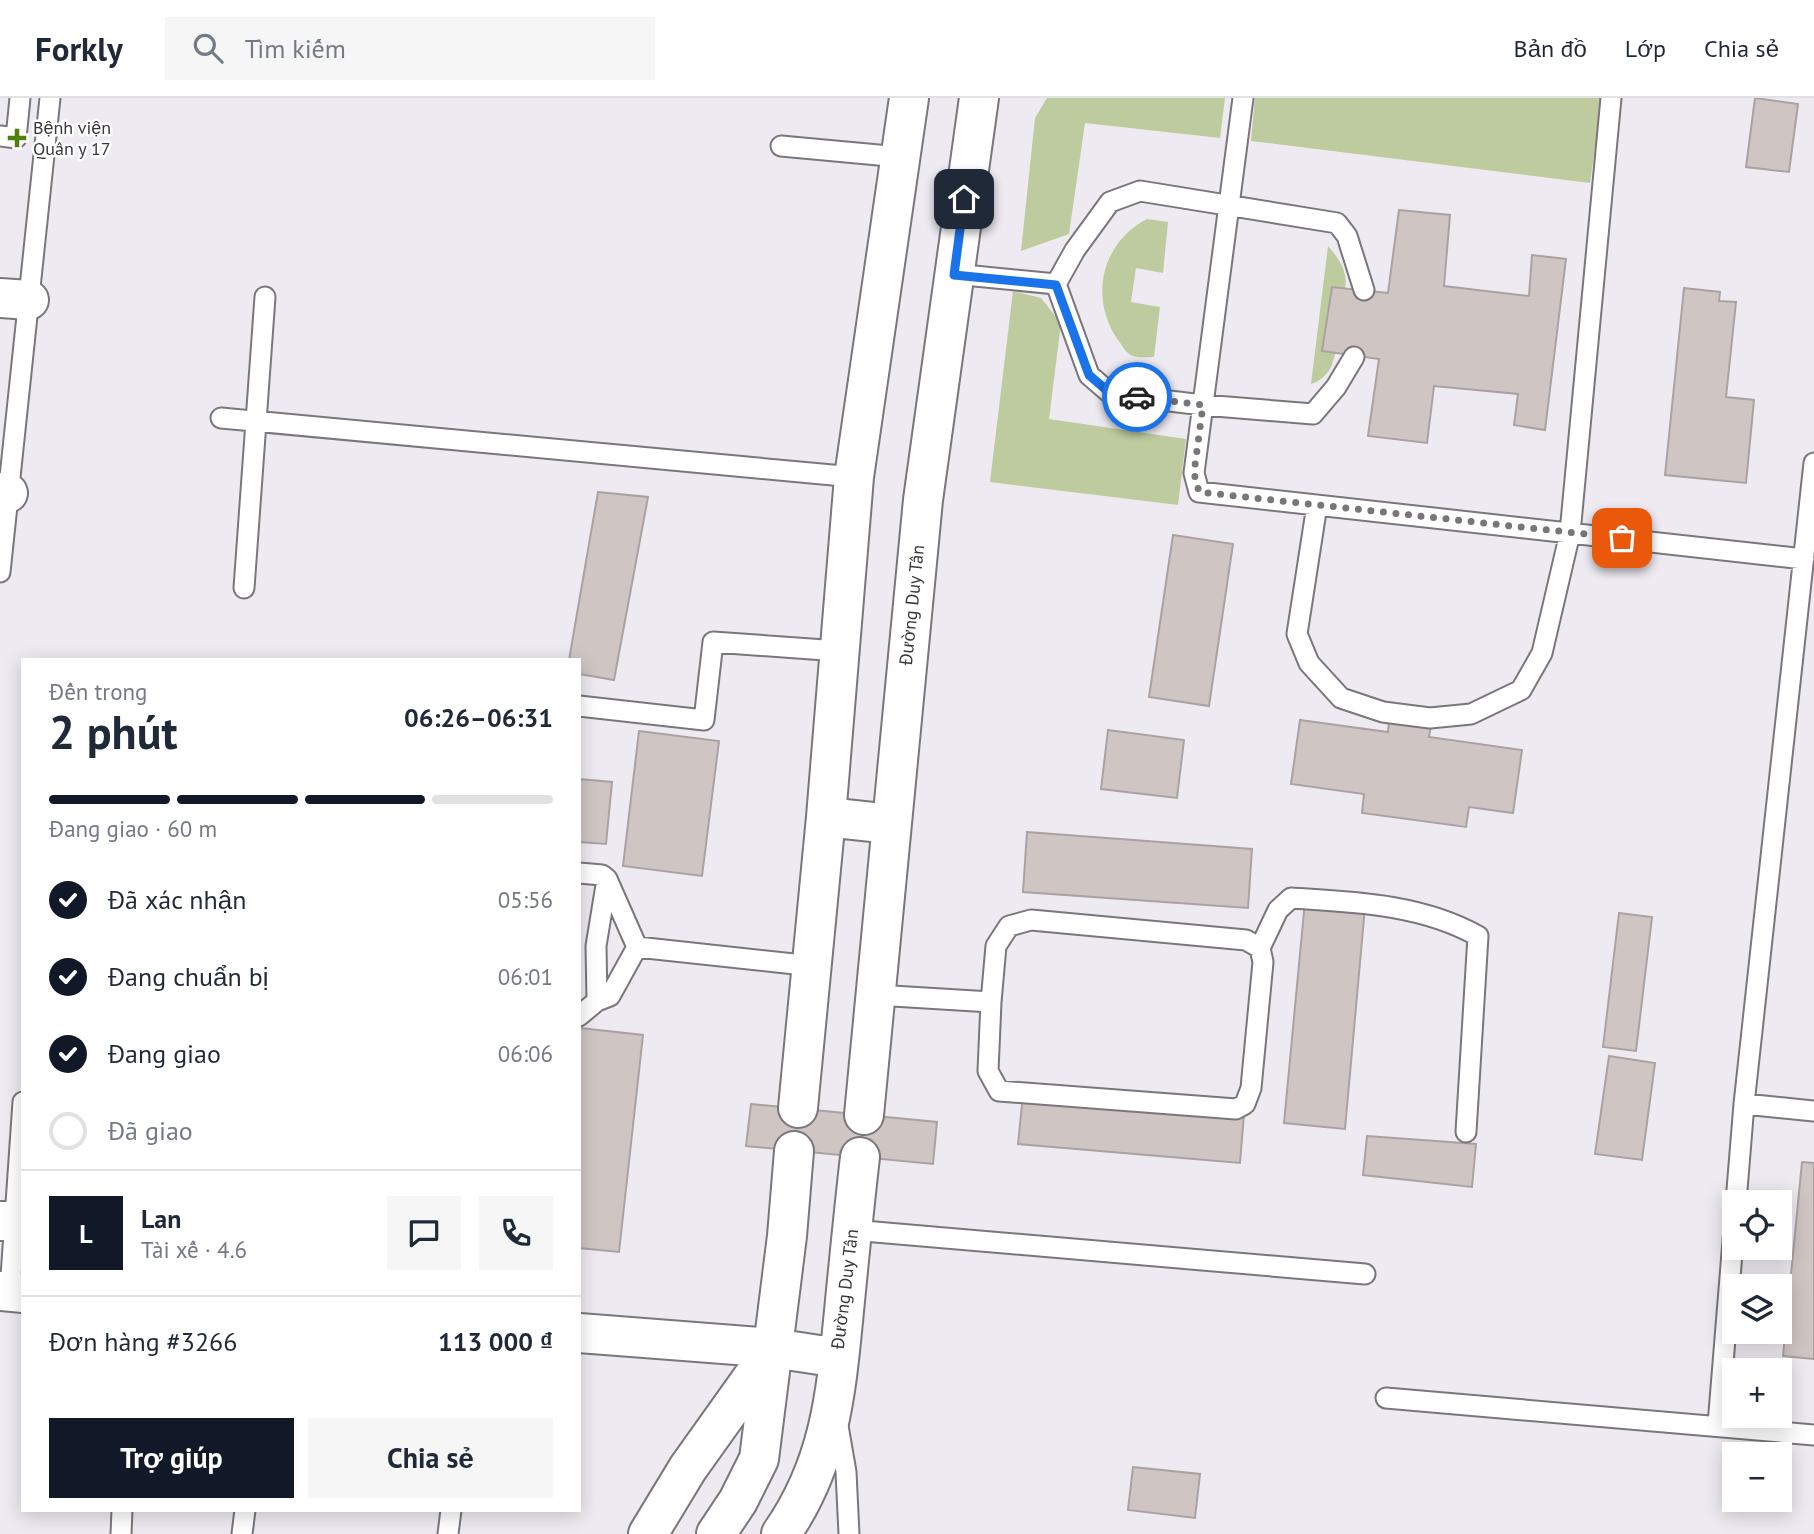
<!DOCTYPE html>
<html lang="vi">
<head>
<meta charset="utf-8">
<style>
  :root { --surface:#fff; --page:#f6f6f7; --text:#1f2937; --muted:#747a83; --line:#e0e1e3; --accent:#111827 }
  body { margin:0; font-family:"PT Sans",sans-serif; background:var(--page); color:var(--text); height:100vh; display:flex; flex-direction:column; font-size:26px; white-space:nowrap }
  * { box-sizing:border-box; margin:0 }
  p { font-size:23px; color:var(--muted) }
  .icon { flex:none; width:38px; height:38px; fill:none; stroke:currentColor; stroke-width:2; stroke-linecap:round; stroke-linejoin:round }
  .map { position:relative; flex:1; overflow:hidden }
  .panel { position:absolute; left:21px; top:560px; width:560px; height:854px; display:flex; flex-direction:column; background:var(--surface); border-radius:0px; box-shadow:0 4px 18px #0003 }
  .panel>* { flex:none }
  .fabs { position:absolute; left:1722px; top:1092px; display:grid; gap:14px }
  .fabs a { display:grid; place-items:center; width:70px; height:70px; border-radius:0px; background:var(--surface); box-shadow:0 4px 18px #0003; font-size:35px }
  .pin { position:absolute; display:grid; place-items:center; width:60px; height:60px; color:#fff; margin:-30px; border-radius:14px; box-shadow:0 4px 10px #0006 }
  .courier { position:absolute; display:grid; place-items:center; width:70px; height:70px; margin:-35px; border:5px solid #1a73e8; border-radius:50%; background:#fff; color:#222; box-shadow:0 2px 9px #0007 }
  .summary em { font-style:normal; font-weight:700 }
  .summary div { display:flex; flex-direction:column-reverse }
  .summary { display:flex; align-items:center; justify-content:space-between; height:119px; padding:0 28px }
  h1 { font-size:46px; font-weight:700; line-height:52px }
  .bar { display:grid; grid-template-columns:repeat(4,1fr); gap:10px 7px; align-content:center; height:84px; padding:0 28px }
  .bar i { height:9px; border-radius:5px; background:var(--line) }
  .bar .on { background:var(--accent) }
  .bar p { grid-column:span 4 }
  .line { display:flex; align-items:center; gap:18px; padding:0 28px; border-top:2px solid var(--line) }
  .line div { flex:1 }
  .round { display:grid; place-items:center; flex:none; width:74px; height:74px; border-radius:0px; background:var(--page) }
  ol { padding:0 28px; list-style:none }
  li { display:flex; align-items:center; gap:21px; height:77px }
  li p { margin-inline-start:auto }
  li .icon { padding:7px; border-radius:50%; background:var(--accent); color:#fff; stroke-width:4 }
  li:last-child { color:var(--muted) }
  li i { width:38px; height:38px; border:4px solid var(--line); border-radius:50% }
  .action { display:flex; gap:14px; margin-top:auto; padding:14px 28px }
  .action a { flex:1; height:80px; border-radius:0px; background:var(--accent); color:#fff; font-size:28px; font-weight:700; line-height:80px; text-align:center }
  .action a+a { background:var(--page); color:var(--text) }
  header { display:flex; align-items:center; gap:42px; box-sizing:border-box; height:98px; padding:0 35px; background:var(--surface); border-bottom:2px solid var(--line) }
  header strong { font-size:33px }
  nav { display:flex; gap:38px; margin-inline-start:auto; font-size:24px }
  .search { width:490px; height:63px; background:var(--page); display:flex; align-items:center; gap:18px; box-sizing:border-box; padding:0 24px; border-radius:0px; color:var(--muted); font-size:26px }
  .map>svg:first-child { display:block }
  .green { fill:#bdcb9f }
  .building { fill:#cfc6c4; stroke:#aaa2a0; stroke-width:2 }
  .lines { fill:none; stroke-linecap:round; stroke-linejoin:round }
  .lane-casing { stroke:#7a767c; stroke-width:23 }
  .street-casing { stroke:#7a767c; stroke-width:42 }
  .secondary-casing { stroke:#7a767c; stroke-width:42 }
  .lane { stroke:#fff; stroke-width:19 }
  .street { stroke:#fff; stroke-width:38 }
  .secondary { stroke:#fff; stroke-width:38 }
  .done { stroke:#787679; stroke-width:7; stroke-dasharray:0 12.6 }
  .route { stroke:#1a73e8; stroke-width:9 }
  .poi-dot { fill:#4f7f0d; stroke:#fff; stroke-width:2.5 }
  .labels { text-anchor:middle; stroke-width:5; stroke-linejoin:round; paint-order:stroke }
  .poi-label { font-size:18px; fill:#383739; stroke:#fff; text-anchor:start }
  .street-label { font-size:18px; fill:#383739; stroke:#fff }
</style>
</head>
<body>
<header>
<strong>Forkly</strong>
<div class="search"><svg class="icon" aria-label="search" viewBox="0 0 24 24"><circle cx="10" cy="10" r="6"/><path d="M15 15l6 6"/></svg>Tìm kiếm</div>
<nav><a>Bản đồ</a><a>Lớp</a><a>Chia sẻ</a></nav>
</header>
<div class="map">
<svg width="1814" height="1436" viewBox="0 0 1814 1436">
  <rect width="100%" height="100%" fill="#eeeaf1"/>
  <!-- green -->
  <path class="green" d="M1047,0H1225L1220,40L1085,25L1069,136L1021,153L1035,20Z
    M1255,0H1602L1590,85L1251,43Z
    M1147,121L1168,124L1163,175L1136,170L1131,204L1160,209L1154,259C1148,259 1139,260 1133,258C1126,256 1122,247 1118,242C1089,200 1101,145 1147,121Z
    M1328,148C1335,156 1343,166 1345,177C1348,189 1337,257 1331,269C1327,277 1319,284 1311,286Z
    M1013,193L1041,200L1061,225L1049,321L1186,341L1178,407L990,384Z"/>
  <!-- building -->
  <path class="building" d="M1755,0L1798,6L1789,74L1746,69Z
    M1399,112L1450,117L1444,188L1529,198L1532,157L1566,161L1545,332L1514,327L1518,296L1434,288L1427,345L1368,338L1379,261L1322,253L1332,189L1388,195Z
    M1684,190L1720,194L1719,203L1736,204L1726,299L1754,302L1746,385L1665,377Z
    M598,394L648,399L614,582L579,576V562H569Z
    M1173,437L1233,446L1209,608L1149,599Z
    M1300,622L1388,634L1389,622L1431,627L1429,639L1522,652L1513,715L1469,709L1466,729L1362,715L1364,696L1291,686Z
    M1108,632L1184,642L1177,700L1101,691Z
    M639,633L719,643L702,778L623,768Z
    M579,681L612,684L606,746L579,744Z
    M1027,734L1252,751L1248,810L1023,794Z
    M1305,803L1365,809L1345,1031L1284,1025Z
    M1619,815L1652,819L1636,953L1603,949Z
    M580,930L643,937L619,1154L579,1150Z
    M1609,958L1655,965L1642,1062L1595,1056Z
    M1023,997L1244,1016L1240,1065L1018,1046Z
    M751,1006L937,1024L933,1066L746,1048Z
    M1367,1038L1476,1046L1472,1089L1363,1077Z
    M1802,1064L1814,1065V1261L1783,1258Z
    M1133,1369L1200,1376L1195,1420L1128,1412Z"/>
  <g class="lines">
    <defs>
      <path id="lane" d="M1243,0L1194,375L1199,394L1804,461
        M0,38L16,40L20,0
        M781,48L900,59
        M954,176L1056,186L1089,277L1111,296L1203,307L1313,316L1336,289L1354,259
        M1056,186L1075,152L1110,104L1140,93L1337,125L1347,138L1364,192
        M221,320L854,379
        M1317,407L1297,536L1309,565L1341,600L1383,614L1430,620L1471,616L1521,592L1542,555L1570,435L1611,0
        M0,474L50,0
        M244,490L265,199
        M579,608L704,622L713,544L839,553
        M579,775L602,777L607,781L637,849
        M876,897L991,904L996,848L1009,828L1031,822L1246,842L1260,850L1278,812L1291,800C1354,804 1421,806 1478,838L1466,1034
        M597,903L596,848L607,781
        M991,904L988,973L999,993L1236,1011L1245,1006L1251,990L1263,864L1260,850
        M579,918L597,903L610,898L637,849L813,868
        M1744,1006L1814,1013
        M1736,1104L1744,1006L1814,365
        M852,1132L1365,1176
        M10,1193L23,1004
        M1386,1300L1814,1337
        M1718,1327L1734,1130
        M838,1328L846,1374L849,1436
        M121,1436L122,1412
        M242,1436L245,1412
        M448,1436L451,1412"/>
      <path id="street" d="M0,200L29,202
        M0,394L8,395
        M0,1123H14"/>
      <path id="secondary" d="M826,719L891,726
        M798,1010L826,719L854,379L909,0
        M864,1017L923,402L979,0
        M0,1193L23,1195
        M579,1235L773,1250L839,1260
        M648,1436L688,1370L770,1255
        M716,1436L738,1403L759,1361L787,1138L794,1053
        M781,1436C830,1366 836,1296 844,1213C849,1162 854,1110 860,1059"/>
    </defs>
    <!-- lane casing -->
    <use href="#lane" class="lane-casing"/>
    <!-- street casing -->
    <use href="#street" class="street-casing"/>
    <!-- secondary casing -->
    <use href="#secondary" class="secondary-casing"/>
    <!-- lane -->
    <use href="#lane" class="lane"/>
    <!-- street -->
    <use href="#street" class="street"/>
    <!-- secondary -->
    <use href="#secondary" class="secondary"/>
  </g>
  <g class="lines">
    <!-- done -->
    <path class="done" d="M1137,299L1203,307L1194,375L1199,394L1622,440"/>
    <!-- route -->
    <path class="route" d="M964,101L954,177L1056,187L1089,277L1111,296L1137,299"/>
  </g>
  <!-- markers -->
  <path class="poi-dot" d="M13.5 29.5h7v7h7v7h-7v7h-7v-7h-7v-7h7z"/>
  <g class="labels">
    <!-- poi labels -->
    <g class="poi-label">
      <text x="33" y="36">Bệnh viện<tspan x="33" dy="21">Quân y 17</tspan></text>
    </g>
    <!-- street labels -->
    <g class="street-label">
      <text transform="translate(912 507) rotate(-84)" y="6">Đường Duy Tân</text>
      <text transform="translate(845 1191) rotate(-83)" y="6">Đường Duy Tân</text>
    </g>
  </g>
</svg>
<div class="fabs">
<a><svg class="icon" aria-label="locate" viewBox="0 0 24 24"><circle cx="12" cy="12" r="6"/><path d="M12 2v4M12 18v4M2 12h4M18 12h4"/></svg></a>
<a><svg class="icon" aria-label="layers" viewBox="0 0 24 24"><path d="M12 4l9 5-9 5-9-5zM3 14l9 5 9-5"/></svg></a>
<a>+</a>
<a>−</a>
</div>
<div class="pin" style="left:1622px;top:440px;background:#ea580c"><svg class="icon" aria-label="bag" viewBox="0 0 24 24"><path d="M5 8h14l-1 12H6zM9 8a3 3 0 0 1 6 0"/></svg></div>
<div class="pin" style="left:964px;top:101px;background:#1f2937"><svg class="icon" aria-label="home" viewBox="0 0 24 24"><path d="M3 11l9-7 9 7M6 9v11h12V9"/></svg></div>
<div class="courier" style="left:1137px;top:299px"><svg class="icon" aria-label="car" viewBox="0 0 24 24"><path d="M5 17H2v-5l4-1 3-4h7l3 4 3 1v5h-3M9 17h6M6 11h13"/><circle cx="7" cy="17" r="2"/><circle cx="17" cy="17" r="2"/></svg></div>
<section class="panel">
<div class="summary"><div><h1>2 phút</h1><p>Đến trong</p></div><em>06:26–06:31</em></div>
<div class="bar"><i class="on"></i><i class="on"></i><i class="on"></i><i></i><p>Đang giao · 60 m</p></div>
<ol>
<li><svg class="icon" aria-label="check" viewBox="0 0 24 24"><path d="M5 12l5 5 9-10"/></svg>Đã xác nhận<p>05:56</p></li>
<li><svg class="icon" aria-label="check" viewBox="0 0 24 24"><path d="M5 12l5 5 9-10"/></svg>Đang chuẩn bị<p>06:01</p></li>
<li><svg class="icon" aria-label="check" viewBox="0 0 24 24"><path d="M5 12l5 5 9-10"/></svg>Đang giao<p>06:06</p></li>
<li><i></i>Đã giao</li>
</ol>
<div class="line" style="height:126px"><b class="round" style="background:var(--accent);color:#fff">L</b><div><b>Lan</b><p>Tài xế · 4.6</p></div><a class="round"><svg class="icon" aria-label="chat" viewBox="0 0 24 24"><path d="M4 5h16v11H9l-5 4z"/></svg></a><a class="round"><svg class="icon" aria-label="phone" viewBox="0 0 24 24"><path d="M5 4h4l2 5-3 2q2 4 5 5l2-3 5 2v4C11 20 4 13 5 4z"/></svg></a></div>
<div class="line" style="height:91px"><div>Đơn hàng #3266</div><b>113 000 ₫</b></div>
<div class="action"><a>Trợ giúp</a><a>Chia sẻ</a></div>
</section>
</div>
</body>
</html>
